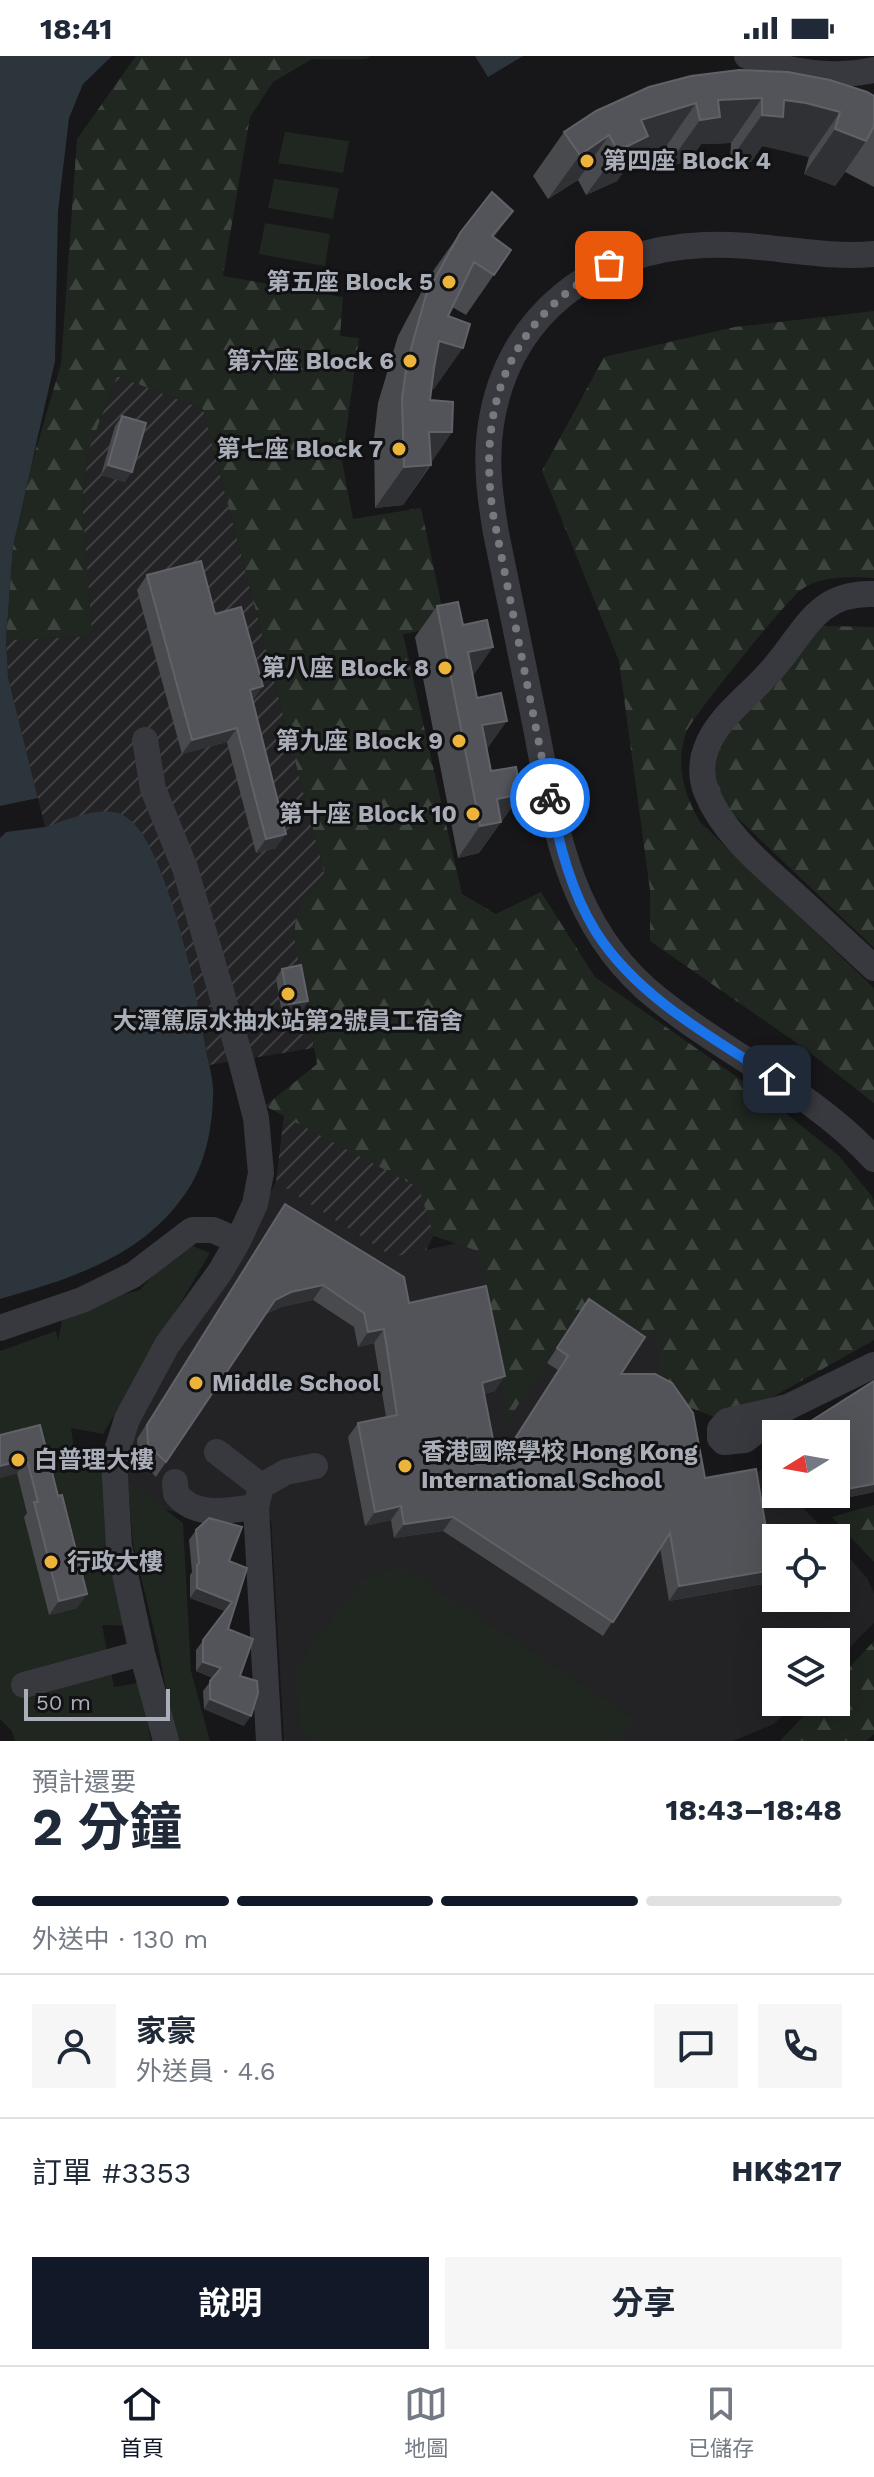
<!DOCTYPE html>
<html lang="zh-TW">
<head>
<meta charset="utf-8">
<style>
  :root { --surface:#fff; --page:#f6f6f7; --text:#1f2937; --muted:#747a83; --line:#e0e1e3; --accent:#111827 }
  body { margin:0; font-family:"Work Sans","Noto Sans TC",sans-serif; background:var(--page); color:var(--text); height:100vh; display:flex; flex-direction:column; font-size:30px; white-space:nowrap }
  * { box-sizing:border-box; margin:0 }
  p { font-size:26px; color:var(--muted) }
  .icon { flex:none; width:44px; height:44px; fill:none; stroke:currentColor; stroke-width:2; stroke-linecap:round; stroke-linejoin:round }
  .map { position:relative; height:1685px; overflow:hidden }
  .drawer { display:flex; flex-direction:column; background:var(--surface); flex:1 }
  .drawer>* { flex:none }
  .needle { width:52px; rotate:259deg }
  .buttons { position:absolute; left:762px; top:1364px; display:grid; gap:16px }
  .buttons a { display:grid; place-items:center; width:88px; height:88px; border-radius:0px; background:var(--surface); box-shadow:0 8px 32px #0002; font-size:40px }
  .scale { position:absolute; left:24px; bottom:20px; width:146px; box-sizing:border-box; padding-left:8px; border:4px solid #a9aeb8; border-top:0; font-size:22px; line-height:28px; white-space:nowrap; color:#a9aeb8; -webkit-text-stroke:6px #121214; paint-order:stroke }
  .pin { position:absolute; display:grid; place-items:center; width:68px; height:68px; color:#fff; margin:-34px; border-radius:16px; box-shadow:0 4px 12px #0006 }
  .courier { position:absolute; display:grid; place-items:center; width:80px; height:80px; margin:-40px; border:6px solid #1a73e8; border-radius:50%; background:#fff; color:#222; box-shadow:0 2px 10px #0007 }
  .headline em { font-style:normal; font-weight:700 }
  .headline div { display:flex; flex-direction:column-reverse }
  .headline { display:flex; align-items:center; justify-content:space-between; height:136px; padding:0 32px }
  h1 { font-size:52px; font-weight:700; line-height:60px }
  .bar { display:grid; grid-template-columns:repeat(4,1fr); gap:12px 8px; align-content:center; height:96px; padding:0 32px }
  .bar i { height:10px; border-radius:6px; background:var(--line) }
  .bar .selected { background:var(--accent) }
  .bar p { grid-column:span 4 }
  .line { display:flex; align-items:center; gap:20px; padding:0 32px; border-top:2px solid var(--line) }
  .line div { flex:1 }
  .round { display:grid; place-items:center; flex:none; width:84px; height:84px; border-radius:0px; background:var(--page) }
  .cta { display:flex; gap:16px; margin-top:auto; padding:16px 32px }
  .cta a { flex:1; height:92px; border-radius:0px; background:var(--accent); color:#fff; font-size:32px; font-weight:700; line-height:92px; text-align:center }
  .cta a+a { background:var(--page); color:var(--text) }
  .status { display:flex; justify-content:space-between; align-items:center; height:56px; padding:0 40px; background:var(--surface); direction:ltr }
  .status svg { height:22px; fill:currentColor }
  .tabs { display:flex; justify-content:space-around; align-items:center; height:112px; border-top:2px solid var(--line); background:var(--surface); font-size:22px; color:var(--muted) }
  .tabs a { display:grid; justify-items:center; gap:4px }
  .tabs .selected { color:var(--accent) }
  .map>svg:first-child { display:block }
  .built { fill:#232326 }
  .industrial { fill:url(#industrial-furrows) }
  .green { fill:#1f2720 }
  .forest { fill:url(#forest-firs) }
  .water { fill:#2d353c }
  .pier { fill:#171719 }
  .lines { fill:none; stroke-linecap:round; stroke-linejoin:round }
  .minor { stroke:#38393e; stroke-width:26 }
  .wall { fill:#484a4e }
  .shaded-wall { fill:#303134 }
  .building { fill:#535459; stroke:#606268; stroke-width:2 }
  .done { stroke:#767980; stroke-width:8; stroke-dasharray:0 14.4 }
  .route { stroke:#1a73e8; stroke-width:10 }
  .poi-dot { fill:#ecb43b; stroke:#121214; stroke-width:3 }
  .labels { text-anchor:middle; stroke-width:6; stroke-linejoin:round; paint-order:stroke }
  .poi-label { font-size:24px; font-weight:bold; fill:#a9aeb8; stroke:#121214; text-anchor:end }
</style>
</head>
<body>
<div class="status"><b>18:41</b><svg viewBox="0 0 49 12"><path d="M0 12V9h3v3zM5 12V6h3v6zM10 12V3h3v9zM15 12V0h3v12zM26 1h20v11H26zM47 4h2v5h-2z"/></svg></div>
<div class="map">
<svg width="874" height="1685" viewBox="0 0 874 1685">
  <defs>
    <pattern id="industrial-furrows" width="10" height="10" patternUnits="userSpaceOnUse" patternTransform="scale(2)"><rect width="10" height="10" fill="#232326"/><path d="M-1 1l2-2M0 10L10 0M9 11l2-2" fill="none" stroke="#404043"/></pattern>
    <pattern id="forest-firs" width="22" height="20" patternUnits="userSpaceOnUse" patternTransform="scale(2)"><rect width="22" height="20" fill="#1f2720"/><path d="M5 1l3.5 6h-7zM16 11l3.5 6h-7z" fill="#3d443e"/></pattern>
  </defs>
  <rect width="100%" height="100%" fill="#171719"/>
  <!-- built -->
  <path class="built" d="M276,1126L393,1201L509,1176L667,1263L695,1436L746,1428L776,1399V1438H796L798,1446L831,1482H776V1542H836V1487L867,1522L874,1537V1567L836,1605V1586H776V1646H796L774,1668L733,1685H284L271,1464L195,1463L159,1451L120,1422L121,1390L227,1215Z"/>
  <!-- industrial -->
  <path class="industrial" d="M117,320L203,353L325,819L297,854L294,879L314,992L209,1009L204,978L101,756L45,771L8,621L6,584L92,580L82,444L89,393Z
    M285,1050L455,1139L426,1194L393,1201L276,1126Z"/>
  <!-- green -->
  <path class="green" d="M285,76L349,85L343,117L278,107Z
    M274,123L339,132L333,163L268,152Z
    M265,167L330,178L325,210L259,198Z
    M183,1186L210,1197L103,1378L71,1372L76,1407L102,1403L107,1492L126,1570L102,1569L114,1631L139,1627L151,1685H15L12,1675L0,1663V1295L56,1275L58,1285L64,1254L140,1234Z
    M128,1425L183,1467L191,1615L210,1685H175L159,1595L133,1488Z
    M401,1510L636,1664L619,1685H319L301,1674L295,1613L362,1523Z"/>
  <!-- forest -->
  <path class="forest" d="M136,0H370L367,3H312L273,26L250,61L223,220L343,241L340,280L359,282L342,405L353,463L421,452L446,570L403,578L462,838L496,858L541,836L595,921L767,1042L839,1100L871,1139L874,1145V1284L728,1366L662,1341L657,1271L635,1295L579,1258L508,1364L478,1195L434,1180L419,1132L265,1050L317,1008L294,879L297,854L325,819L203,353L117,320L89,393L82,444L92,580L6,584L13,490L26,427L61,308L77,83Z
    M874,255V522C851,521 822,519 802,533C789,541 689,665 686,677C675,709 684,738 700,766L874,932V1047L804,992L650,885V834L619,605L542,415L604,301L735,271Z
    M822,570L874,571V892L723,748L714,731L713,687Z
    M874,1449V1506L832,1461Z
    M874,1585V1678L866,1685H780L817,1646H836V1626Z"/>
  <!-- water -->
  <path class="water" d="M0,0H112L83,28L69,62L58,155L55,305L13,490L6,584L8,621L45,771C67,764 98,750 121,758C128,761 139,772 143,779C175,832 197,937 207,999C210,1012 214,1027 213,1041C212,1074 205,1110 185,1138C142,1201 70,1223 0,1243Z
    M475,0H523L488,21Z"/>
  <!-- pier -->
  <path class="pier" d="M38,742L45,771L6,776L0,782V750Z"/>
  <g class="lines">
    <!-- minor -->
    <path class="minor" d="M747,0C787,16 832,23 874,14
      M874,198C817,203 761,186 704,189C596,193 508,258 491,368C485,405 490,441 496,477C509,539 521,601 534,662C554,762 565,860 645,932C717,995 808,1031 874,1103
      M874,538C818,536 807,572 776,609C754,637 718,659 706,693C701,706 701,722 706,735C722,776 761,808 793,837C820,862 847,887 874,912
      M145,684L153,733L185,812L241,1004L256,1062L261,1117L255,1148L238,1185L220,1216L167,1289L127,1363L114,1404L119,1490L142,1597L166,1685
      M0,1272L82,1244L133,1219L192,1174H213L238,1185
      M788,1351L727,1365L720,1373V1382L724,1386L745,1384L788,1351L874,1309
      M217,1396L261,1430
      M175,1426L176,1438C197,1463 227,1454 256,1451
      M24,1629L142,1597
      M269,1685L256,1451L261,1430L286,1416L315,1410"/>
  </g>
  <!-- wall -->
  <path class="wall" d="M649,31L874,40V131L845,116L835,130L804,118L809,101L775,92L762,90L751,106L730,104L731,87L701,88L689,106L668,109L665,92L633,101L617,125L586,139L578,124L548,143L533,120L564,76Z
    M513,155L494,181L511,194L466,259L452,251L448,260L434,333L432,332L430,344L431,409L403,449L375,452L374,382L378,347L398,280L431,218L460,177Z
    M122,360L125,426L101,419L115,370Z
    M147,519L215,558L253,645L276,792L256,797L227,686L182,698L137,534Z
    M437,550L473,620L491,715L521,738L479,797L458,802L415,581Z
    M282,913L308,945L301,955L282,958L276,922Z
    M285,1148L409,1247L495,1335L484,1338L498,1408L558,1314L547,1307L579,1258L621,1318L705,1422L763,1528L669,1545L660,1492L603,1580L443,1475L394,1482L391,1464L365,1470L348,1381L358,1367L386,1361L374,1287L358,1291L354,1271L313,1244L281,1251L266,1258L156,1421L138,1403L137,1383Z
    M40,1369L77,1552L49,1559L24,1461L27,1457L17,1417L0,1422V1379Z
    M874,1436L801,1451L798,1438H836Z
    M196,1474L229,1505L228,1573L240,1620L244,1670L204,1653L203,1635L213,1622L196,1615V1594L225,1555L190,1542V1519L192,1516L189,1484Z"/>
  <!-- shaded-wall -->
  <path class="shaded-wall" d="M762,42L731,87L701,88L689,106L668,109L700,64L718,44Z
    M784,44L806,47L840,56L809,101L762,90L751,106L730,104L762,59Z
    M696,47L665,92L633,101L617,125L586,139L641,64Z
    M835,73L866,85L835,130L804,118Z
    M609,79L578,124L548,143L580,99Z
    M513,155L484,195L492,180Z
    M439,285L463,292L434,333L411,326Z
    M429,376H452L403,449L375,452Z
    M108,409L132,416L125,426L101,419Z
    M493,591L471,623L468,596Z
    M263,630L253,645L250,634Z
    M507,665L485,696L482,669Z
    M237,672L227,686L182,698L192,684Z
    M521,738L479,797L458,802L480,770L497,743Z
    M286,778L276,792L256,797L266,783Z
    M308,945L301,955L282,958L289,948Z
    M323,1229L313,1244L281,1251L265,1258L275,1244L291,1236Z
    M384,1273L374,1287L358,1291L368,1276Z
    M505,1320L495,1335L472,1341L482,1327Z
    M27,1403L17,1417L0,1422V1410Z
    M874,1428V1436L801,1451L807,1441L822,1438H836V1435Z
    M401,1450L391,1464L365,1470L375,1456Z
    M453,1461L443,1475L394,1482L404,1468Z
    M773,1514L763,1528L669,1545L679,1530Z
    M197,1532L232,1546L225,1555L190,1542Z
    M87,1538L77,1552L49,1559L59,1545Z
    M203,1606L221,1612L214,1622L196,1615Z
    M210,1643L251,1660L244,1670L204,1653Z"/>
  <!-- building -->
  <path class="building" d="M739,14L788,16L830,24L867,36L874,40V70L866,85L835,73L840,56L806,47L784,44L783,61L762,59V42L718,44L720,61L700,64L696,47L641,64L648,80L618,95L609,79L580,99L564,76L596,55L649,31L691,20Z
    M492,136L513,155L492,180L511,194L494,219L474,206L448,260L470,268L463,292L439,285L434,312L430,344L453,346L452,376H429L431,409L404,411L402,342L407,307L426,239L460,177Z
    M122,360L146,367L132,416L108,409Z
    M201,505L215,558L241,551L263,630L250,634L286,778L266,783L237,672L192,684L147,519Z
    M458,546L463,569L487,564L493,591L468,596L477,642L501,637L507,665L482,669L491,715L516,711L521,738L497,743L501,766L480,770L437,550Z
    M301,909L308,945L289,948L282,913Z
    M285,1148L404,1221L409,1247L486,1230L505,1320L482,1327L498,1409L568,1300L557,1292L589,1243L645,1281L621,1318H655L672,1327L693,1357L705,1422L756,1413L773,1514L679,1530L670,1477L613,1566L453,1461L404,1468L401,1450L375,1456L358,1367L397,1359L384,1273L368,1276L364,1257L323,1229L291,1236L275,1244L166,1406L148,1389L147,1369Z
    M874,1325V1428L836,1435V1378H797L800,1372Z
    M40,1369L58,1440L62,1439L87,1538L59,1545L34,1446H38L27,1403L0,1410V1379Z
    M807,1438H822L807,1441Z
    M209,1462L242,1471L229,1505L247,1512L228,1573L253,1583L240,1620L257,1625L258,1637L251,1660L210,1643V1625L221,1612L203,1606V1584L232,1546L197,1532V1509L199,1507L196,1474Z"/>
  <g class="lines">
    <!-- done -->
    <path class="done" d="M550,742L493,458C477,349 509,263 609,209"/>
    <!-- route -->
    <path class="route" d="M550,742C559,788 571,836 596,876C638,942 713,982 777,1023"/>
  </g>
  <!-- markers -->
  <g class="poi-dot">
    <circle cx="587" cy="105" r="8"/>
    <circle cx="449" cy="226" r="8"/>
    <circle cx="410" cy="305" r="8"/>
    <circle cx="399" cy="393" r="8"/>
    <circle cx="445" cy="612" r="8"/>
    <circle cx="459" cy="685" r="8"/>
    <circle cx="473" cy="758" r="8"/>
    <circle cx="288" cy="938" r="8"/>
    <circle cx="196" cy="1327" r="8"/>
    <circle cx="18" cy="1404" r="8"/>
    <circle cx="405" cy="1410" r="8"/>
    <circle cx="51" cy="1506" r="8"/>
  </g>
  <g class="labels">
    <!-- poi labels -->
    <g class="poi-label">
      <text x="603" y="113" text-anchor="start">第四座 Block 4</text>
      <text x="433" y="234">第五座 Block 5</text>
      <text x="394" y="313">第六座 Block 6</text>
      <text x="383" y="401">第七座 Block 7</text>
      <text x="429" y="620">第八座 Block 8</text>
      <text x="443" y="693">第九座 Block 9</text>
      <text x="457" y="766">第十座 Block 10</text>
      <text x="288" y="973" text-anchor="middle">大潭篤原水抽水站第2號員工宿舍</text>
      <text x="212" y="1335" text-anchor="start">Middle School</text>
      <text x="421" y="1404" text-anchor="start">香港國際學校 Hong Kong<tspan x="421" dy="28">International School</tspan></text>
      <text x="34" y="1412" text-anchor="start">白普理大樓</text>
      <text x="67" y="1514" text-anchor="start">行政大樓</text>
    </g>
  </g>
</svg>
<div class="buttons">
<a><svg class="needle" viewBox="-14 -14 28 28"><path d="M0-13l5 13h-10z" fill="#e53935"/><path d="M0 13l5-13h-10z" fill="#747a83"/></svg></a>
<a><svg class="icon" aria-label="locate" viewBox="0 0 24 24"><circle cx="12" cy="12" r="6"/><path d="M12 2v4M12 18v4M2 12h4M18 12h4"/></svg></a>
<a><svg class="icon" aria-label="layers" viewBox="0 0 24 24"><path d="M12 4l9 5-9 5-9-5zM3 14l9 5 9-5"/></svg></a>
</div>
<div class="scale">50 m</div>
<div class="pin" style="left:609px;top:209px;background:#ea580c"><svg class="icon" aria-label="bag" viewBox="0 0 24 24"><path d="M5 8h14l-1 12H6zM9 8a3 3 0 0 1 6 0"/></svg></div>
<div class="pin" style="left:777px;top:1023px;background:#1f2937"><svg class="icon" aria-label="home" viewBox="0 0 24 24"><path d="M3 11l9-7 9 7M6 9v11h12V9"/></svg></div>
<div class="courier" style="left:550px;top:742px"><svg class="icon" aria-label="bike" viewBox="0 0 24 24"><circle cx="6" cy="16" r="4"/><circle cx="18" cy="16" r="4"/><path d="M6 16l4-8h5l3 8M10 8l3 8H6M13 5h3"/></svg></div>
</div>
<section class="drawer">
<div class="headline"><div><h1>2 分鐘</h1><p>預計還要</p></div><em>18:43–18:48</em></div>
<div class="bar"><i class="selected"></i><i class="selected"></i><i class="selected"></i><i></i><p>外送中 · 130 m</p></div>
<div class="line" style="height:144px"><a class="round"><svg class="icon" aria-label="person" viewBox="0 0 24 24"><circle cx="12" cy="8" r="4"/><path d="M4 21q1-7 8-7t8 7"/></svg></a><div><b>家豪</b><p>外送員 · 4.6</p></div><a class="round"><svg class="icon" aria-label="chat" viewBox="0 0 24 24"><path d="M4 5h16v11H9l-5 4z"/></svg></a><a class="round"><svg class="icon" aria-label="phone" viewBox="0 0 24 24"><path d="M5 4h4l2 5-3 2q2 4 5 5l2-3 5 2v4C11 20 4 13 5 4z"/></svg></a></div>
<div class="line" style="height:104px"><div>訂單 #3353</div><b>HK$217</b></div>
<div class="cta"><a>說明</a><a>分享</a></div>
</section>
<nav class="tabs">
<a class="selected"><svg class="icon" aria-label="home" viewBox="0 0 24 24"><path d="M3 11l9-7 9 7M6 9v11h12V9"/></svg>首頁</a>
<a><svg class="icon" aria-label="map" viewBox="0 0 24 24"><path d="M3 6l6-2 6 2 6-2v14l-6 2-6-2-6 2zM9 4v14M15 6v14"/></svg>地圖</a>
<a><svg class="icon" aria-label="saved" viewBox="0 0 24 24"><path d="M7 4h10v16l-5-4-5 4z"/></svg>已儲存</a>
</nav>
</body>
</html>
